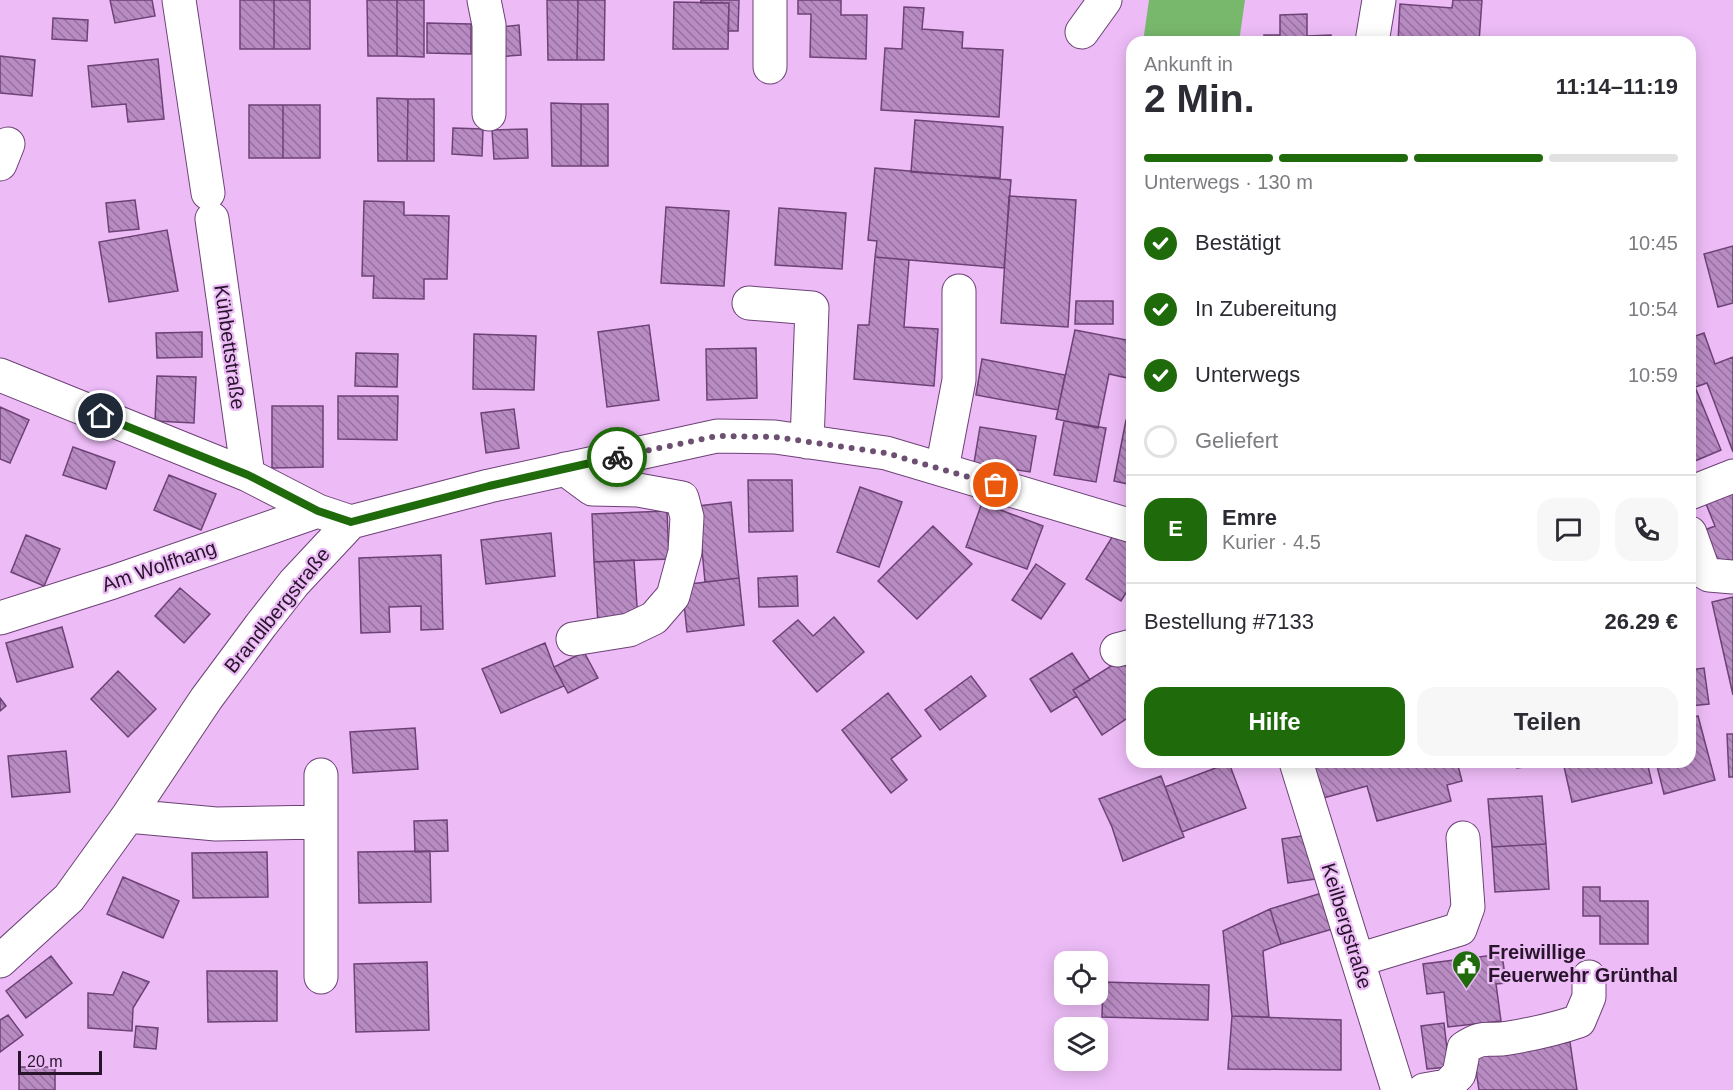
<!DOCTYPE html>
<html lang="de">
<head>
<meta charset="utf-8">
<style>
  :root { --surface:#fff; --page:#f7f7f7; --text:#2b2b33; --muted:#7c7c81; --line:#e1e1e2; --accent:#1f6b0b }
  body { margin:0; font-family:Arial,sans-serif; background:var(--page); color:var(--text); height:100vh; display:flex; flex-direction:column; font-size:22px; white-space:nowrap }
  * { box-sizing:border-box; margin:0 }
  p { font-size:20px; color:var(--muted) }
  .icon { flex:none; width:33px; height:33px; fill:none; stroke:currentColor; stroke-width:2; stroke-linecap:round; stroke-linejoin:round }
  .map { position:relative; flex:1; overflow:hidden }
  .drawer { position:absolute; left:1126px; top:36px; width:570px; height:732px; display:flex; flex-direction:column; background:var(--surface); border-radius:18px; box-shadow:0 3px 15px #0003 }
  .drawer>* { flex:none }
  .buttons { position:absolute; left:1054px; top:951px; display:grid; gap:12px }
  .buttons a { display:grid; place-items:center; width:54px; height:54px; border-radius:12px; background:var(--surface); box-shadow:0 3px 15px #0003; font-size:30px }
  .scale { position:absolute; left:18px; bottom:15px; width:84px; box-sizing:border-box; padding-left:6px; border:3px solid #28152b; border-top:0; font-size:16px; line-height:21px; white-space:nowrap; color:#28152b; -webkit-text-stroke:4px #edbcf7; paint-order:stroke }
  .pin { position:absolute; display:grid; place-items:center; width:51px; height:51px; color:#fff; margin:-26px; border:3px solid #fff; border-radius:50%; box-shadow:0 2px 6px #0007 }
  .courier { position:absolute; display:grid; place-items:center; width:60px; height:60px; margin:-30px; border:4px solid #1f6b0b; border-radius:50%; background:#fff; color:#222; box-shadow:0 2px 8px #0007 }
  .head em { font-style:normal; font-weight:700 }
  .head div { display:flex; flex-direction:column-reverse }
  .head { display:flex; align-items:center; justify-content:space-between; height:102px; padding:0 18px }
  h1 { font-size:39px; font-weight:700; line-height:45px }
  .bar { display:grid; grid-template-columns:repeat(4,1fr); gap:9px 6px; align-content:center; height:72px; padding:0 18px }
  .bar i { height:8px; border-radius:4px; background:var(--line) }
  .bar .selected { background:var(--accent) }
  .bar p { grid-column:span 4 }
  .line { display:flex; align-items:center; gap:15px; padding:0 18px; border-top:2px solid var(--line) }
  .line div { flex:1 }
  .round { display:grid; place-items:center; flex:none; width:63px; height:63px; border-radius:18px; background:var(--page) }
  ol { padding:0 18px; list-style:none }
  li { display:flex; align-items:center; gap:18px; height:66px }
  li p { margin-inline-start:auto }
  li .icon { padding:6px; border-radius:50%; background:var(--accent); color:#fff; stroke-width:4 }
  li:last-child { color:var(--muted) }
  li i { width:33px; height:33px; border:3px solid var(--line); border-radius:50% }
  .cta { display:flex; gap:12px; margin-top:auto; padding:12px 18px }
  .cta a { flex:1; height:69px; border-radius:18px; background:var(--accent); color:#fff; font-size:24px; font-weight:700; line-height:69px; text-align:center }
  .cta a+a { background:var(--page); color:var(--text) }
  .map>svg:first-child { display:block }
  .green { fill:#78b86c }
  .building { fill:url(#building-back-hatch); stroke:#6d4276; stroke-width:1.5 }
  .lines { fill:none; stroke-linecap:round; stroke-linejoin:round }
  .minor-casing { stroke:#6c4175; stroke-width:35 }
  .minor { stroke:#fff; stroke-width:33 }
  .done { stroke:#6d4f72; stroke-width:6; stroke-dasharray:0 10.8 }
  .route { stroke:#1f6b0b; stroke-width:8 }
  .labels { text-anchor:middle; stroke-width:4.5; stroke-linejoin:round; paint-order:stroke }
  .street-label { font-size:20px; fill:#28152b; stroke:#edbcf7 }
  .poi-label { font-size:20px; font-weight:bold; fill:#28152b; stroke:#edbcf7; text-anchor:start }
</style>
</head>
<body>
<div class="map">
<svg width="1733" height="1090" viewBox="0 0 1733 1090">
  <defs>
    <pattern id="building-back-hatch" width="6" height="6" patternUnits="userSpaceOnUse" patternTransform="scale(1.5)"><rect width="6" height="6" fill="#b98bc3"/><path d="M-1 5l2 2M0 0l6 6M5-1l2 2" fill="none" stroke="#96709f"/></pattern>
  </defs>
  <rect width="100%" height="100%" fill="#edbcf7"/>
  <!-- green -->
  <path class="green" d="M1149,0H1245L1239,42H1143Z"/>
  <!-- building -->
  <path class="building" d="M110,0H152L155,16L115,23Z
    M240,0H274V49H240Z
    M274,0H310V49H274Z
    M367,0H397V56H368Z
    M397,0H424V57L397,56Z
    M547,0H578L577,60H548Z
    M578,0H605L604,60H577Z
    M701,0H739L738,31H728L729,3H701Z
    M798,0H841V15H867L866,59L810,57L811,14H798Z
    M1453,0H1482L1479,42H1398L1400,4L1452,8Z
    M674,2L729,3L728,49H673Z
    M904,7L924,8L922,29L963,32L962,48L1003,50L999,117L881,110L885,48L902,49Z
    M1307,14V36L1331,35L1332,42H1264V35H1280V15Z
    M53,18L88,20L87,41L52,39Z
    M427,23L471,24V54L427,53Z
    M519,25L521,55L496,57L493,28Z
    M0,56L35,60L32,96L0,93Z
    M158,59L164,119L128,122L126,104L92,107L88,66Z
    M377,98L408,99L407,161H378Z
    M408,99H434V161H407Z
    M551,103L581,104V166H552Z
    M581,104H608V166H581Z
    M249,105H283V158H249Z
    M283,105H320V158H283Z
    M915,120L1003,127L1000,178L911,172Z
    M453,128L483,129L482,156L452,154Z
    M527,129L528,158L494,159L492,130Z
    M875,168L1011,180L1004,268L875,257L877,241L868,240Z
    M1009,196L1076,200L1068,327L1001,323Z
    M135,200L139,229L109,232L106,203Z
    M364,201L404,202V215L449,216L447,279H424V299L373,298L374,276H362Z
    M666,207L729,211L724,286L661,283Z
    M779,208L846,213L842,269L775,265Z
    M167,230L178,291L109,302L99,242Z
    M1733,246V303L1718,307L1704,254Z
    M875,257L909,260L904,327L938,329L934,386L854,379L858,325H869Z
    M1076,301H1113V324H1075Z
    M649,325L659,400L607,407L598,332Z
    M1075,330L1132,341V379L1109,374L1098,428L1056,419Z
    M202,332V357L157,358L156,333Z
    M1704,333L1715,364L1733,357V452L1707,383L1690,389V338Z
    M474,334L536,336L534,390L473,389Z
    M756,348L757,398L707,400L706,349Z
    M356,353L398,354L397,387L355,386Z
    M982,359L1065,375L1058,410L976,395Z
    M157,376L196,377L194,423L155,421Z
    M1695,387L1721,450L1690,463V389Z
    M338,396H398L397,440L338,439Z
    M272,406H323V467L272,468Z
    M0,407L29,420L10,463L0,459Z
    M514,409L519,448L486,453L481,413Z
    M1126,420L1132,421V485L1114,481Z
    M1064,421L1106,428L1096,482L1054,475Z
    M980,427L1036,436L1030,472L974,463Z
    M73,447L115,462L106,489L63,475Z
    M169,475L216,494L201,530L154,510Z
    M748,480H792L793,531L749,532Z
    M860,487L902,502L879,567L837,552Z
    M1733,488V563L1708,572L1694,534L1715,526L1704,499Z
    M731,502L739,578L705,582L698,506Z
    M982,503L1043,526L1027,569L966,547Z
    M667,511L669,559L594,562L592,514Z
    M933,526L972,564L917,619L878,581Z
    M551,533L555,576L486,584L481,540Z
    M1114,534L1132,546V583L1121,601L1086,579Z
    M26,535L60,549L44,586L11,572Z
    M441,555L443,629L421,630V606L389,607L390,632L361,633L359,558Z
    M634,560L638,621L598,623L594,562Z
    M1036,564L1065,584L1041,619L1012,600Z
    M797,576L798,606L759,607L758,578Z
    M739,578L744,625L687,632L682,585Z
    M180,588L210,614L184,643L155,616Z
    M1733,597V695L1712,602Z
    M834,617L864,652L817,692L773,641L798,620L813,636Z
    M62,627L73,667L17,682L6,643Z
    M545,643L554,667L564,686L501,713L482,669Z
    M584,652L598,678L568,693L554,667Z
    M1072,653L1090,680L1073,690L1077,696L1051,712L1030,679Z
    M1122,659L1132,676V715L1102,735L1073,690Z
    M1704,668L1709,704L1690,706V670Z
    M118,671L156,709L128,737L91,699Z
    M971,676L986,696L940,730L925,710Z
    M888,693L921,736L891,759L907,780L891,793L842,730Z
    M0,698L6,706L0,711Z
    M1698,716L1715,780L1664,794L1656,762H1690V718Z
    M415,728L418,769L353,773L350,732Z
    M1727,734H1733V777H1729Z
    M66,751L70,792L12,797L8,756Z
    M1306,762H1457L1462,781L1447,785L1451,801L1377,821L1367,786L1316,800Z
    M1516,762H1553V763L1517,768Z
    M1563,762H1647L1652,783L1572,802Z
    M1229,763L1246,808L1182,832L1165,787Z
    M1161,776L1184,837L1123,861L1112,827L1099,799Z
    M1542,796L1546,844L1492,847L1488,799Z
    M447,820L448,851L415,852L414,821Z
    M1308,835L1315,879L1288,883L1282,839Z
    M1546,844L1549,889L1495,892L1492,847Z
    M430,851L431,902L359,903L358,852Z
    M267,852L268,897L193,898L192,853Z
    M123,877L179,901L163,938L107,914Z
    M1583,887H1600V901H1648V944H1600V916H1583Z
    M1325,892L1336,928L1281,944L1270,909Z
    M1270,909L1281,944L1263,951L1269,1017L1232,1016L1223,931Z
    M1502,954L1506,983L1496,984L1501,1021L1448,1027L1444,992L1427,994L1423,964Z
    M51,956L72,983L26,1018L6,991Z
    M427,962L429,1030L356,1032L354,964Z
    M207,971H277V1021L208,1022Z
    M123,972L149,982L133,1008L132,1031L88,1028V993L113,995Z
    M1103,982L1209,985L1208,1020L1102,1017Z
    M8,1015L23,1035L0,1052V1020Z
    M1232,1016L1341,1020V1070L1228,1069Z
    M1444,1023L1449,1067L1427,1069L1421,1026Z
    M136,1026L158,1028L156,1049L134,1047Z
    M1570,1042L1577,1090H1479L1474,1057Z
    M19,1067H55V1090H19Z"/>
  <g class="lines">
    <defs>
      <path id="minor" d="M179,0L208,193
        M484,0L489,25V114
        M1082,32L1105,0
        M1372,42L1379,0
        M770,67V0
        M0,164L8,144
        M212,219L248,475
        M749,303L812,308L807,442
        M0,375L248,475L318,511L351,522
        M565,469L592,489L638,490L682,498L687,517L685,552L673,596L654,618L629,630L573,639
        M942,469L959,380V291
        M1690,493L1733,476
        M1690,533L1704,572L1709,575L1733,577
        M0,618L113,582L318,511
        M1117,650L1132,646
        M1296,762L1398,1090
        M321,775V977
        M128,816L216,824L321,822
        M1358,960L1460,929L1468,907L1463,838
        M0,961L69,898L128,816L206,699L261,625L294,583L351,522L489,486L717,436L775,437L886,453L1132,526
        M1424,1090L1447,1086L1459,1074L1464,1048C1485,1034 1487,1042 1509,1038C1533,1034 1556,1029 1579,1021L1589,997V977"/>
    </defs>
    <!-- minor casing -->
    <use href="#minor" class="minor-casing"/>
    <!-- minor -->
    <use href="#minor" class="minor"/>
  </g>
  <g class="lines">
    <!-- done -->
    <path class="done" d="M617,457L717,436L775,437L886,453L996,485"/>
    <!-- route -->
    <path class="route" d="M101,416L248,475L318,511L351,522L489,486L617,457"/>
  </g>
  <!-- icons -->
  <defs>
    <symbol id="civic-pin" viewBox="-11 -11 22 30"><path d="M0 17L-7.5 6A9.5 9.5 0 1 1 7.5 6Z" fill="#1f6b0b" stroke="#edbcf7"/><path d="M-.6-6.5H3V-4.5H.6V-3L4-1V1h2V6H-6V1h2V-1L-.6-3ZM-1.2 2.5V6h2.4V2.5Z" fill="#fff"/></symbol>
  </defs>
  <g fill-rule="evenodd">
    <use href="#civic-pin" x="1450" y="948" width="33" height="45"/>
  </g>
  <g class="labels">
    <!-- street labels -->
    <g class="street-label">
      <text transform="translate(230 347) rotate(82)" y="7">Kühbettstraße</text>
      <text transform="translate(159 566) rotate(-19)" y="7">Am Wolfhang</text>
      <text transform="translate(277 610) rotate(-51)" y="7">Brandlbergstraße</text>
      <text transform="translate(1347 926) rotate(73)" y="7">Keilbergstraße</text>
    </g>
    <!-- poi labels -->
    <g class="poi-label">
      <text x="1488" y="959">Freiwillige<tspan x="1488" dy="23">Feuerwehr Grünthal</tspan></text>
    </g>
  </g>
</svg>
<div class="buttons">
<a><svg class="icon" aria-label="locate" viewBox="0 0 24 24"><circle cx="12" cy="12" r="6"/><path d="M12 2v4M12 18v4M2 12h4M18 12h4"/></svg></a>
<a><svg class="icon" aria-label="layers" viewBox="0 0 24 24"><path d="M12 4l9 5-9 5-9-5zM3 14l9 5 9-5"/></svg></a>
</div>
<div class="scale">20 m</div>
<div class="pin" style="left:996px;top:485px;background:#ea580c"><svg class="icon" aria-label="bag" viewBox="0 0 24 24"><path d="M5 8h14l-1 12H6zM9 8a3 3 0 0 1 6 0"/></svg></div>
<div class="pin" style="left:101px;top:416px;background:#1f2937"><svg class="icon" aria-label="home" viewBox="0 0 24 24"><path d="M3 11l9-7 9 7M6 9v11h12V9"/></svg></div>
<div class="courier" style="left:617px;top:457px"><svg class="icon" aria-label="bike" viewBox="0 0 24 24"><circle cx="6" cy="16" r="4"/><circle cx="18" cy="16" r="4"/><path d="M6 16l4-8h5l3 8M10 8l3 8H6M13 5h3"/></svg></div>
<section class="drawer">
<div class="head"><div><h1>2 Min.</h1><p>Ankunft in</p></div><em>11:14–11:19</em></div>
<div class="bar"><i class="selected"></i><i class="selected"></i><i class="selected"></i><i></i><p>Unterwegs · 130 m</p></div>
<ol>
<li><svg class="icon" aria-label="check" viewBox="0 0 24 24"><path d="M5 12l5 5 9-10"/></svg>Bestätigt<p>10:45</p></li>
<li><svg class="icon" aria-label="check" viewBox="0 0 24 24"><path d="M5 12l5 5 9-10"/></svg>In Zubereitung<p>10:54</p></li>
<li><svg class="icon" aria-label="check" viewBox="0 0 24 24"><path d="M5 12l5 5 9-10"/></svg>Unterwegs<p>10:59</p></li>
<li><i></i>Geliefert</li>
</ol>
<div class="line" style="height:108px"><b class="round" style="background:var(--accent);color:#fff">E</b><div><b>Emre</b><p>Kurier · 4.5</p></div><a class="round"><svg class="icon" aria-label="chat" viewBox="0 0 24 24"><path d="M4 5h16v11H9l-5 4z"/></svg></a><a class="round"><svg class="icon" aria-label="phone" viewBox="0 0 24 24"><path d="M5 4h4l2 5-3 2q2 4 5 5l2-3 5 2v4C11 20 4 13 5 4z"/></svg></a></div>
<div class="line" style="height:78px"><div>Bestellung #7133</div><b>26.29 €</b></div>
<div class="cta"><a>Hilfe</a><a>Teilen</a></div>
</section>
</div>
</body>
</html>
